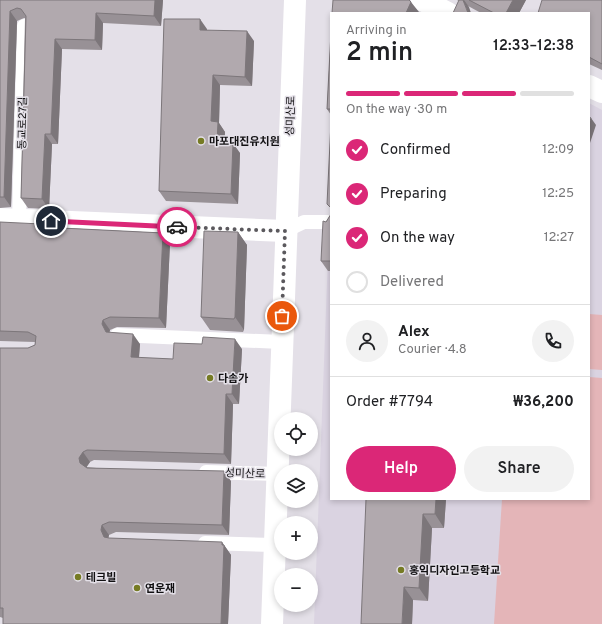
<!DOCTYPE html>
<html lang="en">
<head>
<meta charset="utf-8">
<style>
  :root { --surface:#fff; --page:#f2f2f2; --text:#202124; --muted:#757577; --line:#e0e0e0; --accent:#db2777 }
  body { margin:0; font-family:Overpass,"Noto Sans KR",sans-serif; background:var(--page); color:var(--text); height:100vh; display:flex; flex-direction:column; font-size:15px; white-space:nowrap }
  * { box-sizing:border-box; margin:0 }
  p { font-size:13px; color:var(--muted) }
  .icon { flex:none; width:22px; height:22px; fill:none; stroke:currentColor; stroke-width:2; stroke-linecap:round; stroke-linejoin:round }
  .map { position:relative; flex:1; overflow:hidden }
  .panel { position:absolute; left:330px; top:12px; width:260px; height:488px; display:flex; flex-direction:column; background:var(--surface); border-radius:0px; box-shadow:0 2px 6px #0003 }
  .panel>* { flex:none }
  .fabs { position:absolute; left:274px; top:412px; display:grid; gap:8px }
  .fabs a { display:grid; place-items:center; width:44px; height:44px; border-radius:50%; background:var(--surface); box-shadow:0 2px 6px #0003; font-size:20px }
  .pin { position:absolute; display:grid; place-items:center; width:34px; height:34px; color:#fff; margin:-17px; border:2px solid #fff; border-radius:50%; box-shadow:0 1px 4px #0007 }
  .courier { position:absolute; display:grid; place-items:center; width:40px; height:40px; margin:-20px; border:3px solid #db2777; border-radius:50%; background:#fff; color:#222; box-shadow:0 1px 5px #0007 }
  .overview em { font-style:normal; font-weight:600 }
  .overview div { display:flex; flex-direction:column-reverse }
  .overview { display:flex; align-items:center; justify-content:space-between; height:68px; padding:0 16px }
  h1 { font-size:26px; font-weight:600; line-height:30px }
  .bar { display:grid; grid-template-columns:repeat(4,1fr); gap:6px 4px; align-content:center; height:48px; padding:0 16px }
  .bar i { height:5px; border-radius:3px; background:var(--line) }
  .bar .current { background:var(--accent) }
  .bar p { grid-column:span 4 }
  .line { display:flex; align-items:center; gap:10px; padding:0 16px; border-top:1px solid var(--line) }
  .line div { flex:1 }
  .round { display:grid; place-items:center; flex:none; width:42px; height:42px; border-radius:21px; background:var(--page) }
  ol { padding:0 16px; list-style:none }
  li { display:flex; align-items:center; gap:12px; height:44px }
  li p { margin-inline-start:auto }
  li .icon { padding:4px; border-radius:50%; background:var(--accent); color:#fff; stroke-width:4 }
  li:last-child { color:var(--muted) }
  li i { width:22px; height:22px; border:2px solid var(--line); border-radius:50% }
  .cta { display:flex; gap:8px; margin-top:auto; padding:8px 16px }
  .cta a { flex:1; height:46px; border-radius:24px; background:var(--accent); color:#fff; font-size:16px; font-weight:600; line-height:46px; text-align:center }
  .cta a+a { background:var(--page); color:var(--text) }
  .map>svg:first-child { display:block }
  .built { fill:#dad3e1 }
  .garden { fill:#e4b5b8 }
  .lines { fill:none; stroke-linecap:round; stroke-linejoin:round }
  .lane { stroke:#fff; stroke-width:14 }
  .street { stroke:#fff; stroke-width:22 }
  .secondary { stroke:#fff; stroke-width:22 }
  .wall { fill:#989196 }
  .shaded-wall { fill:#7c767a }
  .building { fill:#b1a9ae; stroke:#7c767a }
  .done { stroke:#5b595d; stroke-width:4; stroke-dasharray:0 7.2 }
  .route { stroke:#db2777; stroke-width:5 }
  .poi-dot { fill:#767b24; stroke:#e4e0e8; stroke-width:1.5 }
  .labels { text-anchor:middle; stroke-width:3; stroke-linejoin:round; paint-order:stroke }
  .street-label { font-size:11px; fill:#111012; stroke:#e4e0e8 }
  .poi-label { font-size:11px; font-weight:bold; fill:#111012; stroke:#e4e0e8; text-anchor:start }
</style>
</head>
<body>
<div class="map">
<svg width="602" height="624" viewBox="0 0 602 624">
  <rect width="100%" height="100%" fill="#e4e0e8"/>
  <!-- built -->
  <path class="built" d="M589,103L602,110V624H314L329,230H331V499H589Z"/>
  <!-- garden -->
  <path class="garden" d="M589,314L602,315V370L589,369Z
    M589,377L602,378V624H494L502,499H589Z"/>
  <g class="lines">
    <!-- lane -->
    <path class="lane" d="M19,220L24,26
      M285,231L304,222H331
      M117,335L281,342
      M206,472L276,474
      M205,543L274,545"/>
    <!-- street -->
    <path class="street" d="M422,0L448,13
      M589,86L602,92
      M0,219L285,231"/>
    <!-- secondary -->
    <path class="secondary" d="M272,624L295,0"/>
  </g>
  <!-- wall -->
  <path class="wall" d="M0,0H163L161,26L103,23L102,50L62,49L58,144H52L49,209L28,208L21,198L25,18H24L17,21L11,207L0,208Z
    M457,0H526L519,13H481Z
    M602,0V70L589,64V13Z
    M207,29V30L254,41L252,86L220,85L219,123L225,132L224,143L240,153L238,204L166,201L159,191Z
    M331,32V115L327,109Z
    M331,214V271H328L321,261L326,222Z
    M0,222L44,227L163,233L170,243L166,328L117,327L110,330L109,333L140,344L139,358L173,359L242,349L239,404H233L231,464L94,460L90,462L86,467L231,481L229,535L116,532L109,535L108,538L224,545L231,555L228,624H3V618L0,617V348H28L35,345V342L0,341Z
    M238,232L247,245L244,330L243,332L210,330L201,317Z
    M366,499H446L444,528H432L428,601L413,600L412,624Z"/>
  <!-- shaded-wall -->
  <path class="shaded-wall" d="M155,0H163L161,26L154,16Z
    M407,0H410V1L411,2L419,12L418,13H406Z
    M463,0H464L469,7L471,13H468Z
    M513,0H526L519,13H506Z
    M10,11L17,21L11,207L4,197Z
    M96,13L103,23L102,50L95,40Z
    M200,19L207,29V40L200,30Z
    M247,31L254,41L252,86L245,77Z
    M55,39L62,49L58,144L51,134Z
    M213,75L220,85L219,123L225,132L224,152L217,143L211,121Z
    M591,118L596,125L589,146V124Z
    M45,134L52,144L49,209L42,199Z
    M233,143L240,153L238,204L231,194Z
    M238,232L247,245L244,330L235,317Z
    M163,233L170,243L166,328L159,318Z
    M103,320L110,330L109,334L106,332L102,324Z
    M133,334L140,344L138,367L131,357Z
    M235,339L242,349L239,404L232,394Z
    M226,394L233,404L231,464L224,454Z
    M83,452L90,462L86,468L80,463L79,458Z
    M224,471L231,481L229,535L222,525Z
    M436,499H446L444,528L435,514Z
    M423,514L432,528L428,601L419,588Z
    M102,525L109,535L108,540L104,537L101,530Z
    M222,542L231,555L228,624H221Z
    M404,587L413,600L412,624H402Z"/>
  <!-- building -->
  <path class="building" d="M0,0H155L154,16L96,13L95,40L55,39L51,134H45L42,199L21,198L26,16L21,9L17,8L10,11L4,197H0Z
    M333,0H409L411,2L406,13H332Z
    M459,0H463L468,13H453Z
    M469,0H513L506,13H494Z
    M542,0H602V64L589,57V13H538Z
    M164,19H200V30L247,31L245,77L213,75L211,121L218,122L217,143H233L231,194L159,191Z
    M331,32V109H327Z
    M589,117L591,118L589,124Z
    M331,122V208L327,204Z
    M331,214V261H321L323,221L326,222Z
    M0,222L41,224V227L163,233L159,318L110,317L103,320L102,324L106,332L133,334L131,357L173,359L174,343L202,344L203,337L235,339L232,394H226L224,454L87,450L83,452L79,458L80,463L87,468L224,471L222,525L109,522L102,525L101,530L104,537L109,538L222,542V545H224L221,624H3V608H0V348H28L35,345L36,336L28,332L0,331Z
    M204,231L238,232L235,317L234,319L201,317Z
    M366,499H436L435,514H423L419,588L404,587L402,624H361Z"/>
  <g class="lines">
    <!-- done -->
    <path class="done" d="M177,227L285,231L282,316"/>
    <!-- route -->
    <path class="route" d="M51,221L177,227"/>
  </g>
  <!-- markers -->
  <g class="poi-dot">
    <circle cx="201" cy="141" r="4"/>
    <circle cx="210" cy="378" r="4"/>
    <circle cx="401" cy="570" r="4"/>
    <circle cx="78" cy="577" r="4"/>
    <circle cx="137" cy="588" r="4"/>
  </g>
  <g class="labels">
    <!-- street labels -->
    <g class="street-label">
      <text transform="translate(290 116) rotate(-88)" y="4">성미산로</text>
      <text transform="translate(22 123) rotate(-89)" y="4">동교로27길</text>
      <text transform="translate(245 473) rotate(2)" y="4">성미산로</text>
    </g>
    <!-- poi labels -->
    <g class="poi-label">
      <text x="209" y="145">마포대진유치원</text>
      <text x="218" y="382">다솜가</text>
      <text x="409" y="574">홍익디자인고등학교</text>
      <text x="86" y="581">테크빌</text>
      <text x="145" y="592">연운재</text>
    </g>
  </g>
</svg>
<div class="fabs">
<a><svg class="icon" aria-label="locate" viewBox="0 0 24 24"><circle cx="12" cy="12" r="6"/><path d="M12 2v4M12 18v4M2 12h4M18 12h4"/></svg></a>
<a><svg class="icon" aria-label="layers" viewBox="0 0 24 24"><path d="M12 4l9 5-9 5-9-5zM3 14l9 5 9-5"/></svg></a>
<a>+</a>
<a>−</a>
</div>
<div class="pin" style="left:282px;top:316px;background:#ea580c"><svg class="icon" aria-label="bag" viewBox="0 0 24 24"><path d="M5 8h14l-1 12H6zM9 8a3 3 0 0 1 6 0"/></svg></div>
<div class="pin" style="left:51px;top:221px;background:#1f2937"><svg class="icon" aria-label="home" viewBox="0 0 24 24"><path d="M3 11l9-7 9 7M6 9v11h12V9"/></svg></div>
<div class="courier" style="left:177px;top:227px"><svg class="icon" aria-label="car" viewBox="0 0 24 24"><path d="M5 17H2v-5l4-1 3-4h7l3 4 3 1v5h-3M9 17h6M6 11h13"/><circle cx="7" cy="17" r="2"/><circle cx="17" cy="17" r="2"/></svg></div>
<section class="panel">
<div class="overview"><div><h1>2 min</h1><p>Arriving in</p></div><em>12:33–12:38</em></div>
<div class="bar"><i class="current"></i><i class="current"></i><i class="current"></i><i></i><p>On the way · 30 m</p></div>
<ol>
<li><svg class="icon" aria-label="check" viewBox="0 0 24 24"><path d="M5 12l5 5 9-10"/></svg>Confirmed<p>12:09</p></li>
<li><svg class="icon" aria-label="check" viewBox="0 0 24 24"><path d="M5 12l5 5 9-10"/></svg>Preparing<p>12:25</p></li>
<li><svg class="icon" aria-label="check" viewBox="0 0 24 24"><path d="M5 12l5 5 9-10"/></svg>On the way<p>12:27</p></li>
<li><i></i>Delivered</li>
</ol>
<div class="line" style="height:72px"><a class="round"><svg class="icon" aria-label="person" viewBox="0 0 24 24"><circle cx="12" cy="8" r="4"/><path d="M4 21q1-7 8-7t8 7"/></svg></a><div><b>Alex</b><p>Courier · 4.8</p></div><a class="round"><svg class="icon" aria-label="phone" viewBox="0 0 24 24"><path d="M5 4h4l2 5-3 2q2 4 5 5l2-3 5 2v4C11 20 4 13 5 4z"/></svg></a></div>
<div class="line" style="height:52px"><div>Order #7794</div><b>₩36,200</b></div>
<div class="cta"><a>Help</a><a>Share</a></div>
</section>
</div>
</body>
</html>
